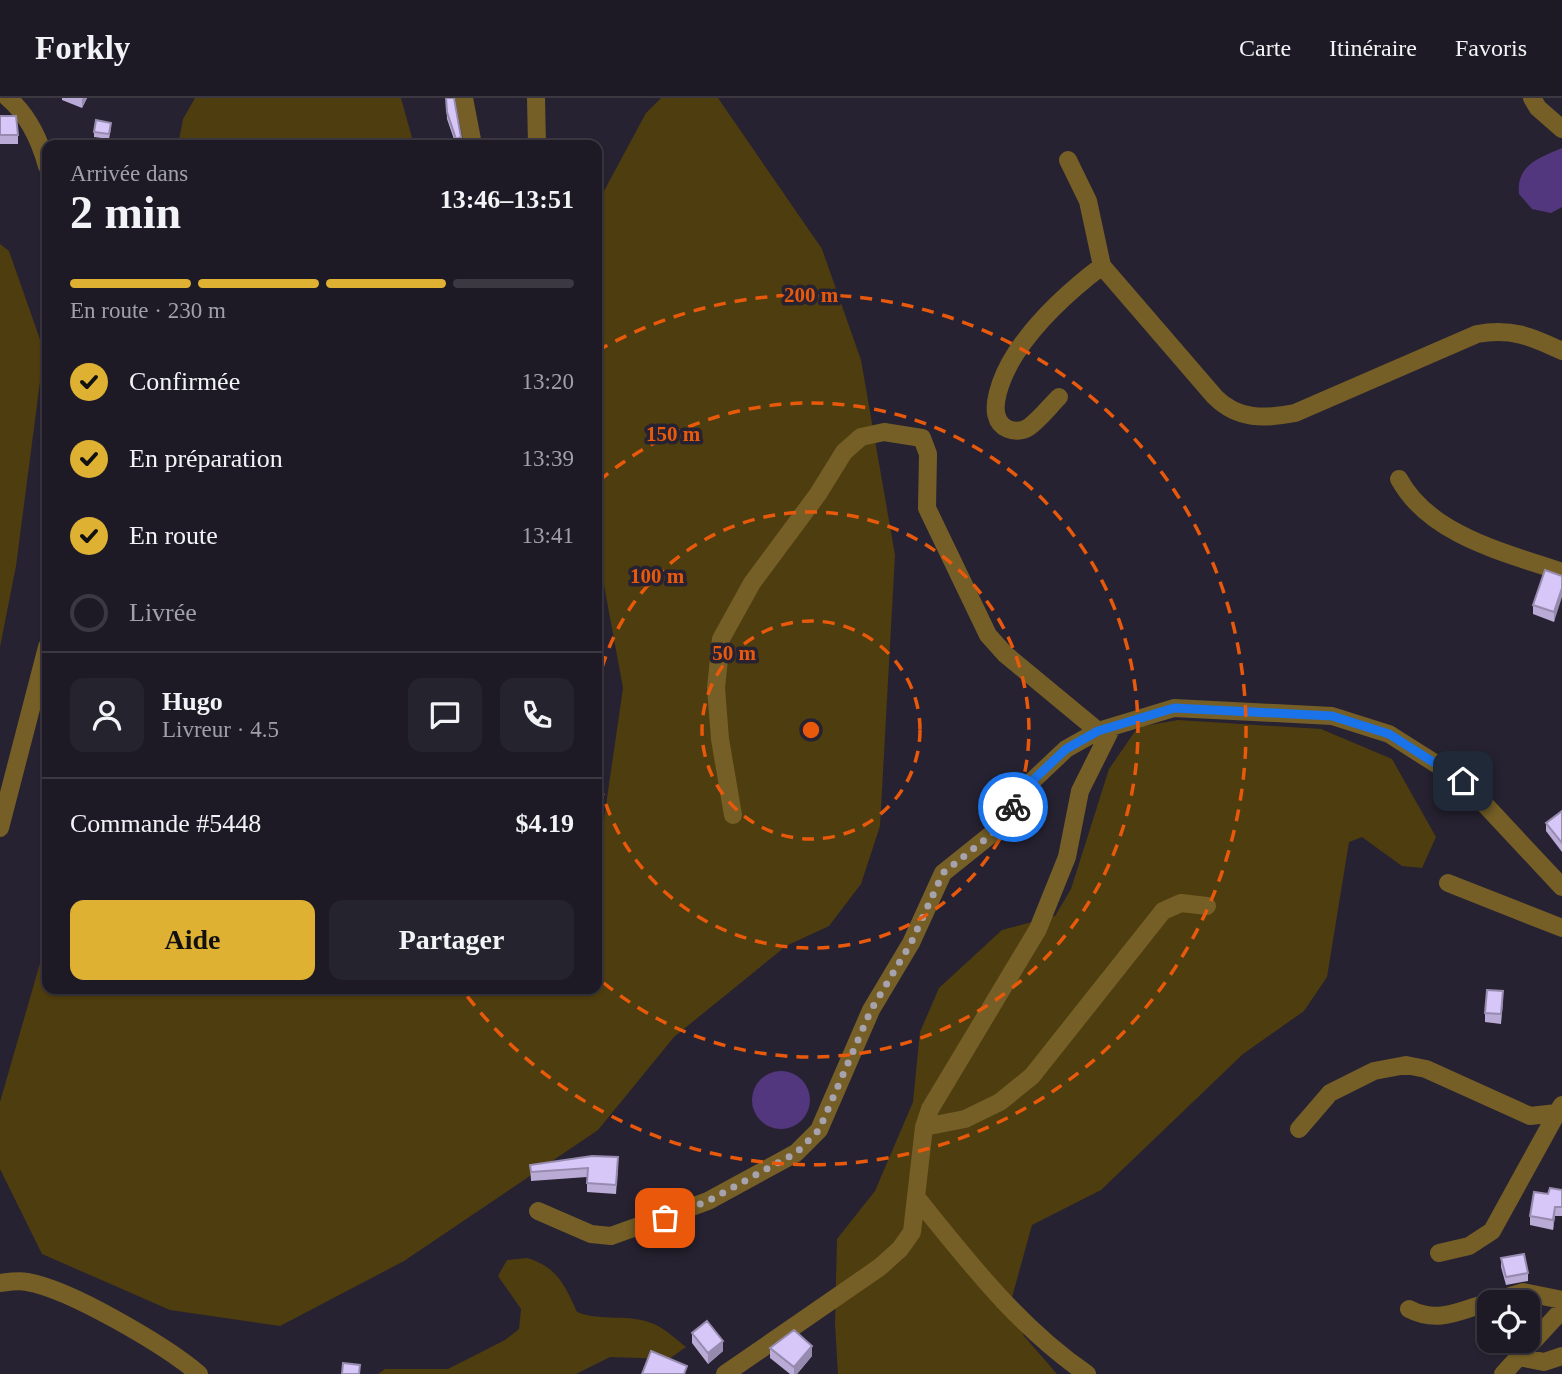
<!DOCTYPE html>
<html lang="fr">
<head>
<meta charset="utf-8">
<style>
  :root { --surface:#1d1a25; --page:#25232d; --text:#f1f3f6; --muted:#a0a1a7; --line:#3b3842; --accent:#deb133 }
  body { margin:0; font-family:"Times New Roman",serif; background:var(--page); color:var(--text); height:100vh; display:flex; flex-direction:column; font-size:26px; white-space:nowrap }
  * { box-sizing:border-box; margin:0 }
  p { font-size:23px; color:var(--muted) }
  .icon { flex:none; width:38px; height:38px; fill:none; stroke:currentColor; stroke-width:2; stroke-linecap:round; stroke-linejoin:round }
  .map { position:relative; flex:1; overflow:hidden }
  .drawer { position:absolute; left:42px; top:42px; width:560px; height:854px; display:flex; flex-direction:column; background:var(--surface); border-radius:14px; box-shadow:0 2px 5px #0004,0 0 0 2px var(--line) }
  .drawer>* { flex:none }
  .fabs { position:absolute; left:1477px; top:1192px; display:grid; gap:14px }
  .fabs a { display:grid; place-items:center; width:63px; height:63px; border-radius:14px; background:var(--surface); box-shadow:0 2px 5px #0004,0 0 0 2px var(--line); font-size:35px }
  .pin { position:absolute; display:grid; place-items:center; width:60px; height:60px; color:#fff; margin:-30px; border-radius:14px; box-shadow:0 4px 10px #0006 }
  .courier { position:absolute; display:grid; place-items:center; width:70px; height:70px; margin:-35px; border:5px solid #1a73e8; border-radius:50%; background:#fff; color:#222; box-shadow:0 2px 9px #0007 }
  .headline em { font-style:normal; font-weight:600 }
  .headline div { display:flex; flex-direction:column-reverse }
  .headline { display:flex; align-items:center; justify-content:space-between; height:119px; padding:0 28px }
  h1 { font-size:46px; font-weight:600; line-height:52px }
  .bar { display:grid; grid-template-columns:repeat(4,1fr); gap:10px 7px; align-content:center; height:84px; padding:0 28px }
  .bar i { height:9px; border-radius:5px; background:var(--line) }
  .bar .on { background:var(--accent) }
  .bar p { grid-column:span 4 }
  .line { display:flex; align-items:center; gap:18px; padding:0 28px; border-top:2px solid var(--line) }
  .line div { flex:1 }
  .round { display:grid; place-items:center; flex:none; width:74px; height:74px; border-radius:14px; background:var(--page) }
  ol { padding:0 28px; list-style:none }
  li { display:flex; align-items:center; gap:21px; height:77px }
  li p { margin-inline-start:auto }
  li .icon { padding:7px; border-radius:50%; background:var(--accent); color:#111; stroke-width:4 }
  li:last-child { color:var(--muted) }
  li i { width:38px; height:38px; border:4px solid var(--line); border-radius:50% }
  .primary-button { display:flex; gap:14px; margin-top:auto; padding:14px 28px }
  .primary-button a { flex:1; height:80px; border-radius:14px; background:var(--accent); color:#111; font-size:28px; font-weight:600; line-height:80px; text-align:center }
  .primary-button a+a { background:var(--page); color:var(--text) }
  header { display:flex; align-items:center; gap:42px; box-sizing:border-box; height:98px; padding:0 35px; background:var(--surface); border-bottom:2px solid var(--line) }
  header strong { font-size:33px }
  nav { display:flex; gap:38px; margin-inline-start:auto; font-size:24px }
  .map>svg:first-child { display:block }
  .green { fill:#4e3d0e }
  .water { fill:#53377e }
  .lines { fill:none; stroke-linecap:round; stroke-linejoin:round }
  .minor { stroke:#755f26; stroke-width:18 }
  .wall { fill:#b9abd6 }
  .shaded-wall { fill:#968bae }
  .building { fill:#d7c7f9; stroke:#968bae; stroke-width:2 }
  .done { stroke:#a6a2ae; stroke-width:7; stroke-dasharray:0 12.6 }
  .route { stroke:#1a73e8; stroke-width:9 }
  .ring { fill:none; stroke:#e8590c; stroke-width:3.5; stroke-dasharray:12 9 }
  .centre { fill:#e8590c; stroke:#272231; stroke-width:3.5 }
  .ring-label { font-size:21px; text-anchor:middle; font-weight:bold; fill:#e8590c; stroke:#272231; stroke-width:7; stroke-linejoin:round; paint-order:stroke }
</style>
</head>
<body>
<header>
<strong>Forkly</strong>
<nav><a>Carte</a><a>Itinéraire</a><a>Favoris</a></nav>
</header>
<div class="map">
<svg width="1562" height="1276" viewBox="0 0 1562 1276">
  <rect width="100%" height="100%" fill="#272231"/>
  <!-- green -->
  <path class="green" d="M195,0H401L414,47H178L183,21Z
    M661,0H718L822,151L861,262L895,457L880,728L861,786L829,828L786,848L674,939L598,1032L404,1163L280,1228L170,1212L42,1156L0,1071V1004L47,841V891H597V740L602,735L623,590L597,449V106L646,15Z
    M0,146L9,153L44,253L16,468L0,549Z
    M1178,622L1321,631L1392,661L1436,739L1422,770L1402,768L1362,739L1349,744L1327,879L1304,913L1243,956L1101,1092L1032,1127L1011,1203L1024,1238L1057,1276H838L835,1225L837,1141L875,1093L913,1004L920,934L939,890L1002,832L1055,818L1071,791L1109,671L1138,629Z
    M527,1160C557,1169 565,1187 577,1214C602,1224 629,1215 654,1226C665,1231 676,1241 686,1249L669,1261L610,1259L576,1276H378L385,1271H448L505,1242L519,1231L521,1211L498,1178L507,1162Z"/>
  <!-- water -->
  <path class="water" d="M1562,50V109L1551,115L1532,111L1519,96C1516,67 1539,60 1562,50Z
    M752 1002a29 29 0 1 1 58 0a29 29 0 1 1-58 0Z"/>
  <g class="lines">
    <!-- minor -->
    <path class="minor" d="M8,0C28,17 40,43 47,68
      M464,0L473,47
      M536,0L537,47
      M1532,0L1538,10L1562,31
      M1068,62L1088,103L1102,168L1215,299C1238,322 1265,321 1295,315L1477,236C1511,230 1531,238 1562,253
      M1059,299C1050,308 1040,321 1029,329C1023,333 1015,334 1008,331C981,320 1005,272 1016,255C1039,220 1069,193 1102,168
      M1399,381C1430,438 1507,455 1562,474
      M733,717L720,641L716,590L721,541L752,485L818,396L844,354L861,339L884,334L922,340L928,356L927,410L988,537L1005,556L1098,633
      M0,730L47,549
      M1448,785L1562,830
      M924,1029L965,1021L1000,1004L1032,978L1163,813L1181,805L1207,808
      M1299,1031L1330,995L1374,973L1406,967L1426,971L1530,1018L1557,1015L1562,1007
      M916,1099C968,1163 1018,1229 1087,1276
      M538,1113L591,1136L611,1138L708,1103L796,1055L819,1032L871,912L911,845L943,775L993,735L1029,686L1066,651L1098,633L1174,610L1332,618L1389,636L1463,683L1562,789
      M1439,1155L1469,1148L1492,1133L1557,1015
      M0,1185C8,1184 19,1182 27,1184C70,1191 166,1248 199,1276
      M1491,1204L1523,1194L1562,1202
      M1409,1211C1438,1226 1459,1213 1489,1204
      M1519,1259L1544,1264L1562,1258
      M725,1276L880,1169L900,1151L912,1134L924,1029L930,1011L1038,831L1067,759L1080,693L1111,631
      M1503,1276L1562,1212"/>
  </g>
  <!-- wall -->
  <path class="wall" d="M62,0H87L82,10L62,2Z
    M446,0L461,47H456L447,21Z
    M0,18L18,37V46H0Z
    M111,30L109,41L94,39V34Z
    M1562,478L1554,524L1533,516V507Z
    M1562,713V754L1546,733V725Z
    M1503,903L1501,926L1485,924V915Z
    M530,1067L618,1068L616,1096L587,1094V1079L531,1083Z
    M1562,1092V1118H1555L1553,1132L1530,1127V1118L1548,1096Z
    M1501,1160L1528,1175V1183L1506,1187L1501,1169Z
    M692,1235L723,1253L708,1266L692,1245Z
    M770,1250L812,1258L797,1276H790L770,1260Z"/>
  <!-- shaded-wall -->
  <path class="shaded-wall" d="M83,0H87L82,10V1Z
    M461,39V47H456V41Z
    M1562,490V499L1554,524V514Z
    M1555,1109V1118L1553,1132V1122Z
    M723,1243V1253L708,1266V1255Z
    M812,1248V1258L797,1276H794V1269Z"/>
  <!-- building -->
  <path class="building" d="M446,0H454L461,39L456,41L447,14Z
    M0,18H16L18,37H0Z
    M96,22L111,25L109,36L94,34Z
    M1545,472L1562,478V490L1554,514L1533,507Z
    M1562,713V745L1546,725Z
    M1487,892L1503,893L1501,916L1485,915Z
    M592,1058L618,1059L616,1087L587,1085L588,1070L531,1074L530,1067Z
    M1550,1090L1562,1092V1109H1555L1553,1122L1530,1118L1534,1094L1548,1096Z
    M1524,1156L1528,1175L1506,1179L1501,1160Z
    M707,1223L723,1243L708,1255L692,1235Z
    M794,1232L812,1248L794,1269L770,1250Z
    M651,1253L687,1268L684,1276H642Z
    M343,1265L360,1267L359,1276H342Z"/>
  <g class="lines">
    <!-- done -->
    <path class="done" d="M665,1120L708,1103L796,1055L819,1032L871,912L911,845L943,775L993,735L1013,709"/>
    <!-- route -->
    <path class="route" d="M1013,709L1029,686L1066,651L1098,633L1174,610L1332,618L1389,636L1463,683"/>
  </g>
  <!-- distance rings -->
  <g class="ring">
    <circle cx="811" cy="632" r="109"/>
    <path d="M597 590A218 218 0 1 1 597 674"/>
    <path d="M599 383A327 327 0 1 1 599 881"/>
    <path d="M597 253A435 435 0 1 1 464 894"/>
  </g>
  <circle cx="811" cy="632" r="10" class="centre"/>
  <g class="ring-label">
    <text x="811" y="204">200 m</text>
    <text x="673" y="343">150 m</text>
    <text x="657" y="485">100 m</text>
    <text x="734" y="562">50 m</text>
  </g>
</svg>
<div class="fabs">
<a><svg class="icon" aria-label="locate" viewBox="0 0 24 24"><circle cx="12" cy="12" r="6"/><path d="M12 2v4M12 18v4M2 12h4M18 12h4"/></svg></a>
</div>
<div class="pin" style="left:665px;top:1120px;background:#ea580c"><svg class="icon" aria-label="bag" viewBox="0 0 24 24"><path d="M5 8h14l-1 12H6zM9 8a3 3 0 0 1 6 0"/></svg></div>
<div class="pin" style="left:1463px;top:683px;background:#1f2937"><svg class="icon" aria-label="home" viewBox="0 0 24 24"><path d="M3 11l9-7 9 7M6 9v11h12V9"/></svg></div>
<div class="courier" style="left:1013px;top:709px"><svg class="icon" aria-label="bike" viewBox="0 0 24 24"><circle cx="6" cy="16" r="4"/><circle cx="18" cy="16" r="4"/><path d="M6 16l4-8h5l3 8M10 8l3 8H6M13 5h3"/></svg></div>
<section class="drawer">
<div class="headline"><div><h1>2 min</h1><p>Arrivée dans</p></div><em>13:46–13:51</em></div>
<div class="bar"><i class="on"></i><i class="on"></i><i class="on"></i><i></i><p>En route · 230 m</p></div>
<ol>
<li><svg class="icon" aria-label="check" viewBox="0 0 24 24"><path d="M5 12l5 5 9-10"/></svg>Confirmée<p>13:20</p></li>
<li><svg class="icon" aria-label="check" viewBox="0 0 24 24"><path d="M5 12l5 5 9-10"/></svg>En préparation<p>13:39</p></li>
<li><svg class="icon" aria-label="check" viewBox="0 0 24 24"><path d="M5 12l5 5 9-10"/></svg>En route<p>13:41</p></li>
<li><i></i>Livrée</li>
</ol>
<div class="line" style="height:126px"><a class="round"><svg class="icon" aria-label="person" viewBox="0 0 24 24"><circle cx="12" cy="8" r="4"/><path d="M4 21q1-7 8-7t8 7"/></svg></a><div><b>Hugo</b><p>Livreur · 4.5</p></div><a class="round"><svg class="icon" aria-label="chat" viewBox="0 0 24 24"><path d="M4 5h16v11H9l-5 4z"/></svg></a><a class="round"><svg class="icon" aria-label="phone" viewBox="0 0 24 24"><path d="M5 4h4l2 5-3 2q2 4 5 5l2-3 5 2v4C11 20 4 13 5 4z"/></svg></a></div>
<div class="line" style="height:91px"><div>Commande #5448</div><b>$4.19</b></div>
<div class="primary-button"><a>Aide</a><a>Partager</a></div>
</section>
</div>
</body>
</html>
